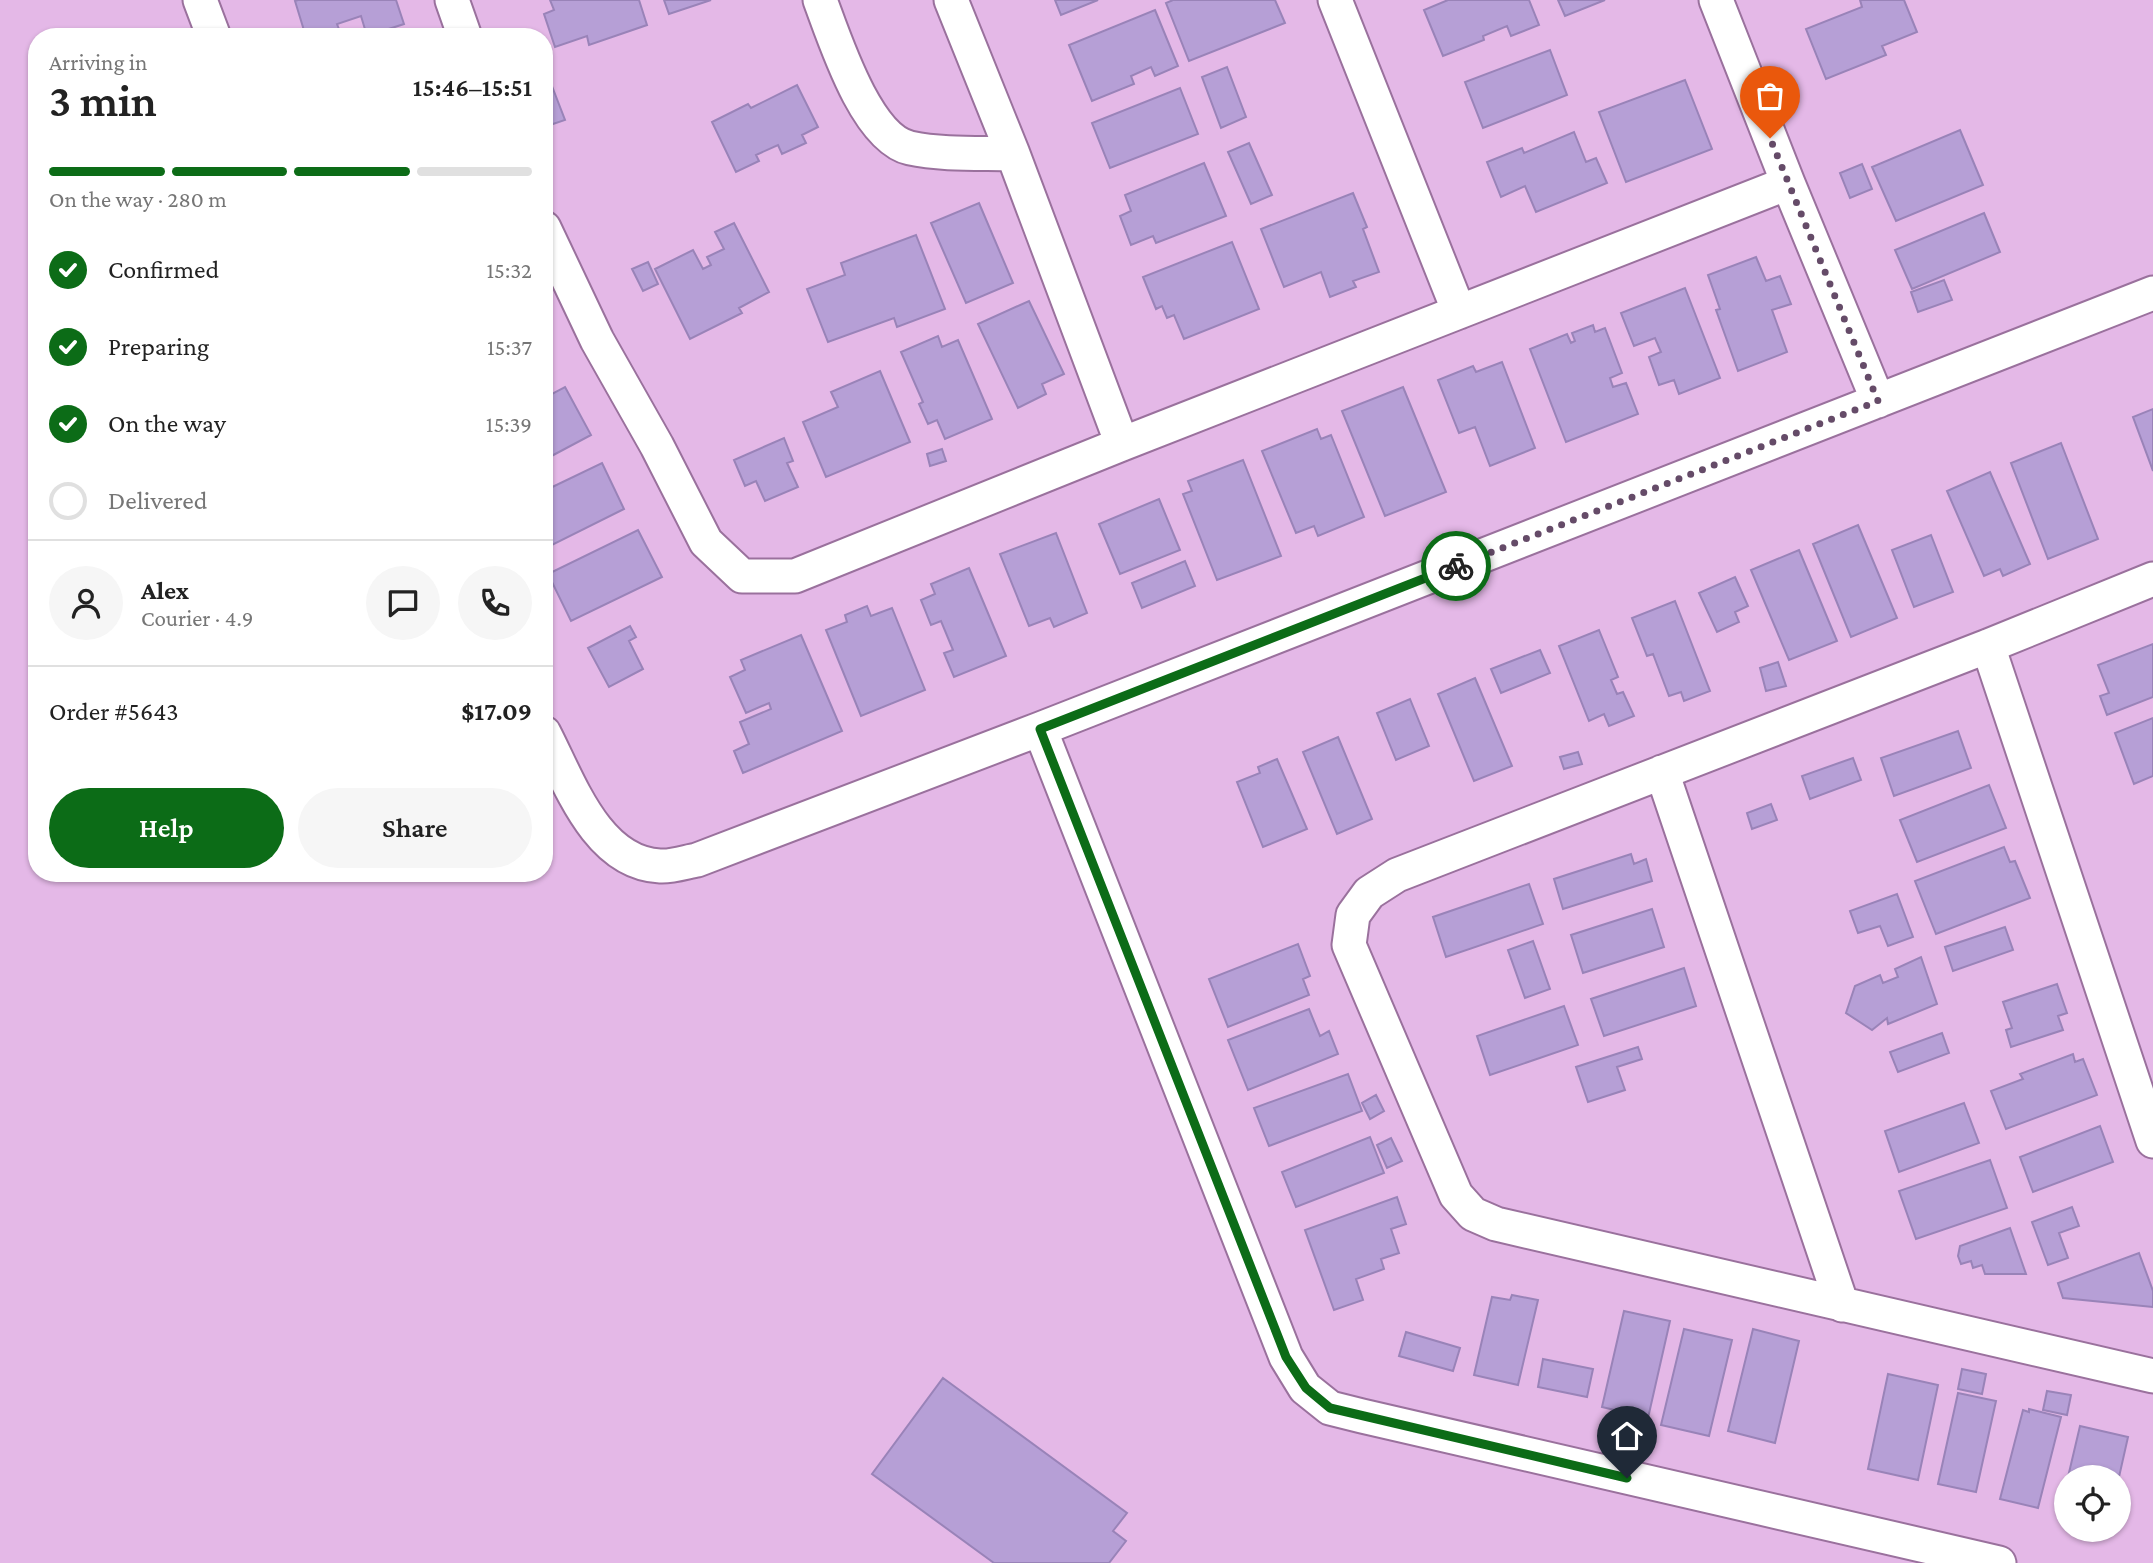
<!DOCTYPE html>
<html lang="en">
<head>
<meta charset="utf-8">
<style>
  :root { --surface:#fff; --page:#f6f6f6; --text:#222; --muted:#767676; --line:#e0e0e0; --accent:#0c6c17 }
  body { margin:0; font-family:"Crimson Pro",serif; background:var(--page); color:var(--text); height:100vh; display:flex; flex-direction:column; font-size:26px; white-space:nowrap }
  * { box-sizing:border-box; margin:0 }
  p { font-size:23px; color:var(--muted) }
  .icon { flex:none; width:38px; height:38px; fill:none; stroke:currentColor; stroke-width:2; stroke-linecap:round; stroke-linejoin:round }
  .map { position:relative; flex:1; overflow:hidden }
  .panel { position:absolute; left:28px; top:28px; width:525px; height:854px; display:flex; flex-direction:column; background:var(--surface); border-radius:28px; box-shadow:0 2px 5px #0004 }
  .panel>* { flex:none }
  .controls { position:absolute; left:2054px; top:1465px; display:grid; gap:14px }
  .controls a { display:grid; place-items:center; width:77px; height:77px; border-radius:50%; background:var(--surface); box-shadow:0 2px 5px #0004; font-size:35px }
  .pin { position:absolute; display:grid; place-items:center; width:60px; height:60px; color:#fff; margin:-72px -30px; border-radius:50% 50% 50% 0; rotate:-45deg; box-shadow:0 0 7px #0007 }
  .pin .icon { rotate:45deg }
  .courier { position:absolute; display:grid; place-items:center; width:70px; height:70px; margin:-35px; border:5px solid #0c6c17; border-radius:50%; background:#fff; color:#222; box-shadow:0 2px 9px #0007 }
  .summary em { font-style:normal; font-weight:600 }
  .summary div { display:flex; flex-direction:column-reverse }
  .summary { display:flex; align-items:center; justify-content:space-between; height:119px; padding:0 21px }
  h1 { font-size:46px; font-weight:600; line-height:52px }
  .bar { display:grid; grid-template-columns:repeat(4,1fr); gap:10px 7px; align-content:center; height:84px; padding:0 21px }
  .bar i { height:9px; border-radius:5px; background:var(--line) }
  .bar .current { background:var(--accent) }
  .bar p { grid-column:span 4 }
  .line { display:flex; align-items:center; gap:18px; padding:0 21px; border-top:2px solid var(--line) }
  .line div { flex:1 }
  .round { display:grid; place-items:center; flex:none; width:74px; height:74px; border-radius:37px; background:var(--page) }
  ol { padding:0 21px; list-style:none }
  li { display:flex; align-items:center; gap:21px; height:77px }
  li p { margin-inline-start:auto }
  li .icon { padding:7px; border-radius:50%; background:var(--accent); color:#fff; stroke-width:4 }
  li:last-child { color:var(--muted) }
  li i { width:38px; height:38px; border:4px solid var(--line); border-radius:50% }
  .button { display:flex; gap:14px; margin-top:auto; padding:14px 21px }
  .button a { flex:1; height:80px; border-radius:42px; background:var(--accent); color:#fff; font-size:28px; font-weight:600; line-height:80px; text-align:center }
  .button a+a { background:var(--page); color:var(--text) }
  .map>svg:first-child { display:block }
  .building { fill:#b69fd6; stroke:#9983b8; stroke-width:2 }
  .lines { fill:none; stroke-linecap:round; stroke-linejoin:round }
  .street-casing { stroke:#9a719d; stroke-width:37 }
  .street { stroke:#fff; stroke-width:33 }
  .done { stroke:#654b68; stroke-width:7; stroke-dasharray:0 12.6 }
  .route { stroke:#0c6c17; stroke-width:9 }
</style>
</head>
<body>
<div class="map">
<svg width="2153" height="1563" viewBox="0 0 2153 1563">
  <rect width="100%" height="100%" fill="#e4b8e7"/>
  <!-- building -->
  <path class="building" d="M298,0H396L404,24L367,36L361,16L337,24L342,37H306L295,1Z
    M550,0H639L647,25L589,45L587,36L555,47L544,14L554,10Z
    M664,0H711L669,14Z
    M1055,0H1098L1061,15Z
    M1173,0H1275L1285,23L1189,61L1166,3Z
    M1448,0H1529L1539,25L1511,36L1507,26L1483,36L1484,40L1443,56L1424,10Z
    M1558,0H1605L1565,16Z
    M1860,0H1904L1917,32L1882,46L1886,55L1826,79L1806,29L1862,7Z
    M1155,10L1178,66L1155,76L1151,67L1131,76L1134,84L1092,101L1069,45Z
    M1550,50L1567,95L1483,128L1465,82Z
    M1227,67L1246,117L1221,128L1202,77Z
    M1685,80L1712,149L1626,182L1599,112Z
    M550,81L565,120L544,127V83Z
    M797,85L818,127L802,135L806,143L782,154L778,145L756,155L759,161L736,172L712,122L748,104L751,108Z
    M1180,88L1198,134L1110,168L1092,123Z
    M1960,130L1983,185L1896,221L1872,167Z
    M1574,132L1586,162L1596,158L1607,183L1536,212L1525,186L1501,197L1487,162L1522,148L1524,153Z
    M1249,143L1272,195L1251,204L1228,152Z
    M1204,163L1226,216L1156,243L1153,236L1131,245L1120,216L1131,211L1125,195Z
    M1862,164L1872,189L1850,198L1840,173Z
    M1353,193L1367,227L1363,229L1379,272L1353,281L1356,287L1330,297L1321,272L1284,287L1261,229Z
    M979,203L1013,283L966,303L931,223Z
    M1984,213L2000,252L1912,289L1895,250Z
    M734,223L769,292L739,308L742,313L690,339L655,269L693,250L703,269L711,265L707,257L724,249L715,232Z
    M916,235L945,309L897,327L894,318L828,342L807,289L845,275L841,263Z
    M1232,242L1259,309L1184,339L1174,315L1167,318L1162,306L1156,309L1143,277Z
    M1756,257L1766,281L1780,276L1791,304L1772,310L1787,352L1738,371L1716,310L1720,309L1708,275Z
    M648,262L658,284L643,291L632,269Z
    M1944,280L1952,300L1918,312L1911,292Z
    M1685,288L1720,378L1679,394L1674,380L1659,385L1649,357L1661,352L1655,338L1634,346L1621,313Z
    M1029,301L1064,374L1042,384L1046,394L1018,408L978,324Z
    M1593,325L1595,332L1605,328L1622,373L1610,378L1613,387L1626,383L1638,414L1566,442L1530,349L1567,334L1571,343L1575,341L1572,333Z
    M938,336L942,347L958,340L992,419L945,439L937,420L928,424L919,404L923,402L901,352Z
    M1502,362L1535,448L1490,466L1475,427L1459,433L1438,380L1473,366L1476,372Z
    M880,371L910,442L826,477L803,422L838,407L831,392Z
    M565,387L591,435L544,460V398Z
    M1403,387L1446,492L1385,516L1342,411Z
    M2153,409V471L2133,417Z
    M1317,429L1321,439L1331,435L1364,517L1318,536L1314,526L1296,533L1262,451Z
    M784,438L793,461L787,463L798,487L765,501L756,481L745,486L734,460Z
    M2061,443L2098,539L2048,559L2011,463Z
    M942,449L946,461L930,466L927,454Z
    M1243,460L1281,556L1217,580L1183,494L1192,491L1188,481Z
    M602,463L624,509L544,549V491Z
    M1990,472L2030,564L2003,576L2000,569L1984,576L1947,491Z
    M1159,499L1180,550L1120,574L1099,524Z
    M1858,525L1897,618L1851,637L1813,544Z
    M638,530L662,577L571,621L548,574Z
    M1056,533L1087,613L1054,627L1050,618L1029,626L1000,554Z
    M1931,535L1953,592L1914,607L1892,550Z
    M1799,550L1837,641L1789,660L1751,570Z
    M1185,561L1195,586L1142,608L1132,583Z
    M969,568L1006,656L954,677L944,653L953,650L941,621L931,625L921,600L935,594L931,584Z
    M1735,577L1748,606L1735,612L1739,622L1717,632L1699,593Z
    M1675,601L1710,691L1684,701L1681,692L1669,696L1653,654L1647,656L1632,618Z
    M867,606L871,616L892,608L925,690L861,716L826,630L847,622L845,615Z
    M630,626L636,637L629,641L643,669L609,687L588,648Z
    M1599,630L1618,677L1611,680L1617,694L1623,692L1634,716L1609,726L1604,714L1589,721L1559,646Z
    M801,635L842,731L743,773L734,751L749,744L740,722L771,709L769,703L746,713L730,677L745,670L741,660Z
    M2153,644V697L2107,715L2100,696L2109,693L2098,665Z
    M1540,650L1550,673L1501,693L1491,669Z
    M1778,662L1786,686L1766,691L1760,668Z
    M1475,678L1512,766L1474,781L1438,694Z
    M1410,699L1429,746L1396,760L1377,713Z
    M2153,718V776L2134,784L2115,733Z
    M1958,731L1971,768L1894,796L1881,758Z
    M1338,737L1372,819L1337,834L1303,752Z
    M1578,752L1582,764L1564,769L1560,757Z
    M1853,758L1861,780L1810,799L1802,776Z
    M1277,759L1307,829L1263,847L1237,782L1260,773L1258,767Z
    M1989,785L2006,828L1917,862L1900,820Z
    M1771,804L1777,820L1752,829L1747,813Z
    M2004,847L2010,862L2015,861L2030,898L1936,934L1915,881Z
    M1631,854L1634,864L1646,859L1652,881L1563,909L1554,879Z
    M1529,884L1543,924L1446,957L1433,917Z
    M1897,894L1913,937L1888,946L1880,926L1858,933L1850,911Z
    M1652,909L1664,947L1583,973L1571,935Z
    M2005,927L2013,950L1953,971L1945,947Z
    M1533,941L1550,989L1525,998L1508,950Z
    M1298,944L1310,976L1303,979L1309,995L1228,1027L1209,979Z
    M1921,957L1937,1004L1888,1024L1887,1018L1872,1030L1846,1013L1855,986L1880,975L1883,983L1898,977L1895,969Z
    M1684,968L1696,1006L1604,1036L1591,999Z
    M2057,984L2067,1013L2058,1016L2063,1030L2011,1047L2006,1030L2012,1028L2003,1002Z
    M1564,1006L1578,1045L1490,1075L1477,1036Z
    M1309,1009L1320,1036L1329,1031L1338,1054L1248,1090L1228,1040Z
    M1942,1033L1949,1053L1898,1072L1890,1052Z
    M1638,1047L1642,1059L1617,1067L1625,1090L1588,1102L1576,1067Z
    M2073,1054L2075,1062L2083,1059L2097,1095L2006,1129L1991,1091L2023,1079L2020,1074Z
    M1348,1074L1362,1111L1269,1146L1254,1108Z
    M1376,1095L1384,1111L1370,1119L1362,1103Z
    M1964,1103L1979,1143L1899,1172L1885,1131Z
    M2100,1126L2113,1162L2033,1192L2020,1157Z
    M1370,1137L1384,1173L1296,1207L1282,1172Z
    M1391,1138L1402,1161L1387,1168L1377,1145Z
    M1990,1160L2007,1208L1916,1239L1899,1191Z
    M1397,1197L1406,1224L1391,1229L1399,1253L1381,1259L1384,1269L1356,1279L1363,1300L1334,1310L1305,1230Z
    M2072,1207L2079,1226L2059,1233L2068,1258L2048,1265L2032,1222Z
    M2010,1228L2026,1274H1985L1982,1265L1973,1268L1971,1261L1961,1264L1958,1256L1960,1246Z
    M2139,1253L2153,1291V1307L2063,1298L2058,1283Z
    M1512,1295L1538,1300L1518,1385L1474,1375L1492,1297L1510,1300Z
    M1624,1311L1670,1321L1648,1418L1602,1407Z
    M1684,1329L1732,1340L1709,1436L1661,1425Z
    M1753,1329L1799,1341L1775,1443L1728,1431Z
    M1406,1332L1460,1348L1453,1371L1399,1356Z
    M1543,1359L1593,1369L1587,1397L1538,1387Z
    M1962,1369L1986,1374L1982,1394L1958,1389Z
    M1888,1374L1938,1385L1918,1480L1868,1469Z
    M943,1378L1127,1513L1113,1531L1126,1541L1109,1563H994L872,1474Z
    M2047,1391L2071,1395L2067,1415L2043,1410Z
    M1958,1393L1996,1401L1976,1492L1938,1484Z
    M2029,1409L2061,1417L2038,1508L2000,1499L2023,1410L2029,1412Z
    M2080,1426L2128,1437L2119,1477H2068Z
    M2067,1484V1518L2059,1517Z"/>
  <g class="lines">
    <defs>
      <path id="street" d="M200,0L214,37
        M452,0L465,37
        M820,0C835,40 866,138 910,148C943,155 980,153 1013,154
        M951,0L1013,154L1122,444
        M1335,0L1459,312
        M1716,0L1788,183L1878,401
        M544,228L597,340L657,446L706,542L742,576H795L1122,444L1788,183
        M2153,579L1988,646L1397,875L1369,893L1353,915L1349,945L1456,1195L1473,1214L1496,1224L2153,1376
        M1988,646L2153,1141
        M1040,729L1286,1357L1305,1388L1330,1408L1362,1416L1999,1563
        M544,733C569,781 596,863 660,866C671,867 686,862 697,860L1040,729L2153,293
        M1662,772L1842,1305"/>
    </defs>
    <!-- street casing -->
    <use href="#street" class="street-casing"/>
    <!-- street -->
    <use href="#street" class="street"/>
  </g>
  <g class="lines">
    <!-- done -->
    <path class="done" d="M1456,566L1878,401L1770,138"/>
    <!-- route -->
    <path class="route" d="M1456,566L1040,729L1286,1357L1306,1388L1330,1408L1627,1478"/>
  </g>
</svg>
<div class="controls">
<a><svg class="icon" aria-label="locate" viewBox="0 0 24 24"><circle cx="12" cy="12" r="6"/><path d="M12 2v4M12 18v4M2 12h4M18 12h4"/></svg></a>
</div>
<div class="pin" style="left:1770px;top:138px;background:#ea580c"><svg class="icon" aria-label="bag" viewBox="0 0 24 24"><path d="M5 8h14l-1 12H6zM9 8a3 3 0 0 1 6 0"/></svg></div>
<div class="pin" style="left:1627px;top:1478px;background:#1f2937"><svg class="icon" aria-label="home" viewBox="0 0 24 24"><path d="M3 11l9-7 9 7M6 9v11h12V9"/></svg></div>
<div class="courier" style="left:1456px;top:566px"><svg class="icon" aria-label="bike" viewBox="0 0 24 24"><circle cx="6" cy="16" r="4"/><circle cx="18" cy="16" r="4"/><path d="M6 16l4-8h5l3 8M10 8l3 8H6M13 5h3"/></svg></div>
<section class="panel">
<div class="summary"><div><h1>3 min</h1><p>Arriving in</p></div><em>15:46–15:51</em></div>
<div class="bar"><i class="current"></i><i class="current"></i><i class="current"></i><i></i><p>On the way · 280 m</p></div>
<ol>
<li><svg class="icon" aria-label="check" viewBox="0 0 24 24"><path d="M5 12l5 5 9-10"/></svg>Confirmed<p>15:32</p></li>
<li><svg class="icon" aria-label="check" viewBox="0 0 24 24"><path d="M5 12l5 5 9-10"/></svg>Preparing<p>15:37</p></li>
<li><svg class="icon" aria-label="check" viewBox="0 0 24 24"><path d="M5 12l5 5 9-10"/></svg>On the way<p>15:39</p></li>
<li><i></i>Delivered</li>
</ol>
<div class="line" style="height:126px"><a class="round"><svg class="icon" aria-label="person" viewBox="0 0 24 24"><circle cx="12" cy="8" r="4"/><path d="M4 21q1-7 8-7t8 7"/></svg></a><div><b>Alex</b><p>Courier · 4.9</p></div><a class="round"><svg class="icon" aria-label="chat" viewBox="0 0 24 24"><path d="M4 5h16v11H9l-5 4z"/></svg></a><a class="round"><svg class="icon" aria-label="phone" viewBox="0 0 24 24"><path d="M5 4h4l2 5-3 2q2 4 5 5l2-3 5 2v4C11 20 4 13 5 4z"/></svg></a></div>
<div class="line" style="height:91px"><div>Order #5643</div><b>$17.09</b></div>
<div class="button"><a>Help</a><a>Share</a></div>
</section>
</div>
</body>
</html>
